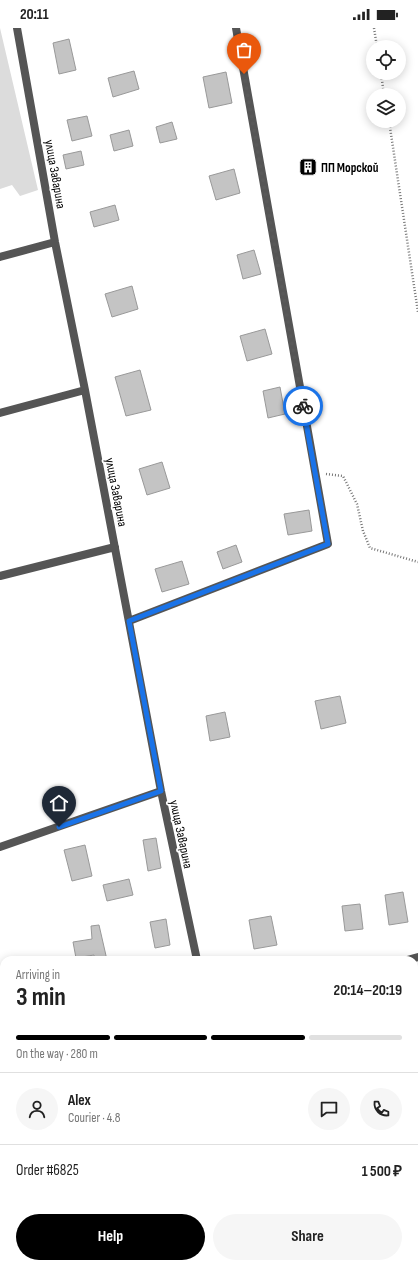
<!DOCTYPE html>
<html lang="en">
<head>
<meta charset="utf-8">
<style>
  :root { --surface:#fff; --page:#f6f6f6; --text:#222; --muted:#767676; --line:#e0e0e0; --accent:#000 }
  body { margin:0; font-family:"Sofia Sans Condensed",sans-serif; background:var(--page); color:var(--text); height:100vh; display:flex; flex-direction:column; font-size:15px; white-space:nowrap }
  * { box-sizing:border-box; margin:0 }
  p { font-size:13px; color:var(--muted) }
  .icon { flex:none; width:22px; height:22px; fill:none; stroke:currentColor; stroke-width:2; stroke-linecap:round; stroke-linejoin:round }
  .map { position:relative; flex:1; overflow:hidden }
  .side { position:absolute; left:0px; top:928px; width:418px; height:312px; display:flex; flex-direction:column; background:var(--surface); border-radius:12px 12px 0 0; box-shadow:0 2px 10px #0003 }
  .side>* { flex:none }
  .buttons { position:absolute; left:366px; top:12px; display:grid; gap:8px }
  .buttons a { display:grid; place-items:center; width:40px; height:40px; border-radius:50%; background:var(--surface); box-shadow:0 2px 10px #0003; font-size:20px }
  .pin { position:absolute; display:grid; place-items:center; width:34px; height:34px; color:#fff; margin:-41px -17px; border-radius:50% 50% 50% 0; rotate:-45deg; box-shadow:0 0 4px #0007 }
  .pin .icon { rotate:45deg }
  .courier { position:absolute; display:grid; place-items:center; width:40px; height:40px; margin:-20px; border:3px solid #1a73e8; border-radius:50%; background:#fff; color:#222; box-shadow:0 1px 5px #0007 }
  .overview em { font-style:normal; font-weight:700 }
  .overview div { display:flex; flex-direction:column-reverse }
  .overview { display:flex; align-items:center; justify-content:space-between; height:68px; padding:0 16px }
  h1 { font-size:26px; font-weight:700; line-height:30px }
  .bar { display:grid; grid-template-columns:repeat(4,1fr); gap:6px 4px; align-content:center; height:48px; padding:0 16px }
  .bar i { height:5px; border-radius:3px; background:var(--line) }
  .bar .on { background:var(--accent) }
  .bar p { grid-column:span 4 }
  .line { display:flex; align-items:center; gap:10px; padding:0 16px; border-top:1px solid var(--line) }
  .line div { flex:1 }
  .round { display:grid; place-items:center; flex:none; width:42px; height:42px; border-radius:21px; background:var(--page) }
  .button { display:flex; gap:8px; margin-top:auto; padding:8px 16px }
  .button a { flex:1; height:46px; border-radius:24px; background:var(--accent); color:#fff; font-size:16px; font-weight:700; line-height:46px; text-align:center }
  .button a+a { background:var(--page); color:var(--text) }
  .status { display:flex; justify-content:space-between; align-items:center; height:28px; padding:0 20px; background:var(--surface); direction:ltr }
  .status svg { height:11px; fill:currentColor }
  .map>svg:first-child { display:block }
  .green { fill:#dcdcdc }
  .building { fill:#c4c4c4; stroke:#999 }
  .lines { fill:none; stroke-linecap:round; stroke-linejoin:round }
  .primary-casing { stroke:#dbdbdb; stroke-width:11 }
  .path { stroke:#777; stroke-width:2.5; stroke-dasharray:1 2; stroke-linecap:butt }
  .minor { stroke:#555; stroke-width:8 }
  .primary { stroke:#000; stroke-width:10 }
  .done { stroke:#595959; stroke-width:4; stroke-dasharray:0 7.2 }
  .route { stroke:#1a73e8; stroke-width:5 }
  .labels { text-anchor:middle; stroke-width:3.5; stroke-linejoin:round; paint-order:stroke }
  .poi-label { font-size:13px; font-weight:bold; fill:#000; stroke:#fff; text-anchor:start }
  .street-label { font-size:13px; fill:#000; stroke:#fff }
</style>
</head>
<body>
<div class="status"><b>20:11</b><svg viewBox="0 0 49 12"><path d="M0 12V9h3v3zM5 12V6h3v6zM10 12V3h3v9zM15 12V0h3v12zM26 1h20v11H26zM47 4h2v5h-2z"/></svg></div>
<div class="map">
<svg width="418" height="1240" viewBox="0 0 418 1240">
  <rect width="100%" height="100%" fill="#fff"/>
  <!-- green -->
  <path class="green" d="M0,0L38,162L20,168L12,157L0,161Z
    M418,1017V1083H414V1018Z"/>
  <!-- building -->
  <path class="building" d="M69,11L76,42L59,46L53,15Z
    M134,43L139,61L113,69L108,50Z
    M226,44L232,75L209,80L203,49Z
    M87,88L92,108L72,113L67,92Z
    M172,94L177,111L160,115L156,99Z
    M129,102L133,118L114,123L110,107Z
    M81,123L84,137L66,141L63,127Z
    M234,141L240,165L216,172L209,148Z
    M115,177L119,192L94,199L90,184Z
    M254,222L261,246L243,251L237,227Z
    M132,258L138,281L112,289L105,266Z
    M265,301L272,326L247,333L240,308Z
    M140,342L151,382L126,388L115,349Z
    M280,359L285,386L268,390L263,363Z
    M162,434L170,460L147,467L139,441Z
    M309,482L312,503L288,507L284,486Z
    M236,517L242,534L223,541L217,524Z
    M182,533L189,556L162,564L155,541Z
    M340,668L346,695L321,701L315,673Z
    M225,684L230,709L210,713L206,688Z
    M156,810L161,840L148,843L143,812Z
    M85,817L92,848L72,853L64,822Z
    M129,851L133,867L107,873L103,857Z
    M403,864L408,894L389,897L385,867Z
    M360,876L363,901L345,903L342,878Z
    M271,888L277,917L254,921L249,892Z
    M166,891L170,917L155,920L150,894Z
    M99,897L107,932H94V927L76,930L73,914L92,911L91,898Z"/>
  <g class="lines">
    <defs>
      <path id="primary" d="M414,1210L418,1208
        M359,1240L366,1236"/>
    </defs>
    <!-- primary casing -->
    <use href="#primary" class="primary-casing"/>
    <!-- path -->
    <path class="path" d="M374,0L377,19
      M381,45L384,67
      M389,93L418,284
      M326,446L343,448L357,476L363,503L370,520L418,534"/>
    <!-- minor -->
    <path class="minor" d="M17,0L55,214L85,362L161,763L197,932
      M0,229L55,214
      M0,385L85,362
      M0,548L115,519
      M129,593L328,516L236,0
      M0,819L161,763
      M407,932L418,929
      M0,1025L4,1022"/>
    <!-- primary -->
    <use href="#primary" class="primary"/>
  </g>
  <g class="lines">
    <!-- done -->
    <path class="done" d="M244,46L303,378"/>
    <!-- route -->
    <path class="route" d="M59,799L161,763L129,593L328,516L303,378"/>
  </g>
  <!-- icons -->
  <defs>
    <symbol id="building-square" viewBox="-11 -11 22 22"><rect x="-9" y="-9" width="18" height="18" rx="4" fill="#000" stroke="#fff"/><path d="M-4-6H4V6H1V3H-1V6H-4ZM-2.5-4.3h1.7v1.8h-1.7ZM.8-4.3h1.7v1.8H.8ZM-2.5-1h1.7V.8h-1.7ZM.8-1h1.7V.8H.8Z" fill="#fff"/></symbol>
  </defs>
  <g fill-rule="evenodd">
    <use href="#building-square" x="298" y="129" width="20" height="20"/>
  </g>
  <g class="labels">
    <!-- poi labels -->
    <g class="poi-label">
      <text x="321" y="144">ПП Морской</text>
    </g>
    <!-- street labels -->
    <g class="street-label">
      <text transform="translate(56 146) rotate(80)" y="5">улица Заварина</text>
      <text transform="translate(117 464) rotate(79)" y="5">улица Заварина</text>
      <text transform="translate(182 806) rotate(78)" y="5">улица Заварина</text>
    </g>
  </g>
</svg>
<div class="buttons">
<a><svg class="icon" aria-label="locate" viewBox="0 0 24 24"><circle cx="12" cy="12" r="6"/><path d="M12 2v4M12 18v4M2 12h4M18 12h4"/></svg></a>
<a><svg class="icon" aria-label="layers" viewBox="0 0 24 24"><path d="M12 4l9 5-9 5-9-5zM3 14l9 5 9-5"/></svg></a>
</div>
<div class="pin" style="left:244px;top:46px;background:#ea580c"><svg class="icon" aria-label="bag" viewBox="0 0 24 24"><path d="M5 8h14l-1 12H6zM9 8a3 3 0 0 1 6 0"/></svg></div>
<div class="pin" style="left:59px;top:799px;background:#1f2937"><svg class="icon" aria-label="home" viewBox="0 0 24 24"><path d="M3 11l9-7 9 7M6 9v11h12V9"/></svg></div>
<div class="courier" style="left:303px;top:378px"><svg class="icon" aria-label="bike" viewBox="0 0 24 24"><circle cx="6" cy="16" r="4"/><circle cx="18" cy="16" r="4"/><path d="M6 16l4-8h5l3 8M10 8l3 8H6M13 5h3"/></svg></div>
<section class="side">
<div class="overview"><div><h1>3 min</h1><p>Arriving in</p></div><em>20:14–20:19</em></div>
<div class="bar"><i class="on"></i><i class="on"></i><i class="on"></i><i></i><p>On the way · 280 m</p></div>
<div class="line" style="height:72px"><a class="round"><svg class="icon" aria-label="person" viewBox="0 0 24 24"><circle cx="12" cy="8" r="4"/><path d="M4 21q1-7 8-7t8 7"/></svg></a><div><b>Alex</b><p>Courier · 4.8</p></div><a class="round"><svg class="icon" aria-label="chat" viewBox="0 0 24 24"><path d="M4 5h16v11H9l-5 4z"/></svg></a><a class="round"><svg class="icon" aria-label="phone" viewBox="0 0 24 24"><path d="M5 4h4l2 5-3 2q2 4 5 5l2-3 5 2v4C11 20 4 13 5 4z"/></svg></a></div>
<div class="line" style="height:52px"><div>Order #6825</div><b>1 500 ₽</b></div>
<div class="button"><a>Help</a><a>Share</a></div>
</section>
</div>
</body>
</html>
